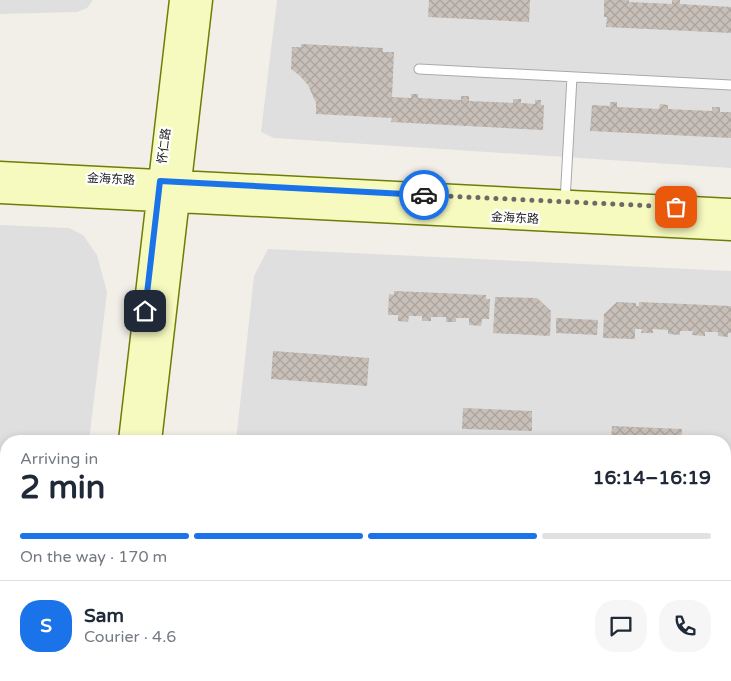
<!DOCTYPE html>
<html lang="en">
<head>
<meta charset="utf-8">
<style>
  :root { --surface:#fff; --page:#f6f6f7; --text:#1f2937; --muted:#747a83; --line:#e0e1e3; --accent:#1a73e8 }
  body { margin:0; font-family:"Varela Round","Noto Sans SC",sans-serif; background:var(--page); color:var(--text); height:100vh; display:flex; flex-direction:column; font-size:19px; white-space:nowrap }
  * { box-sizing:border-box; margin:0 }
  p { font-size:16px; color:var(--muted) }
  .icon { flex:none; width:28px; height:28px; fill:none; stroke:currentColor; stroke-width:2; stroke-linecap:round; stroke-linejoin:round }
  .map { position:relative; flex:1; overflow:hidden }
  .side { position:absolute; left:0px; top:435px; width:731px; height:246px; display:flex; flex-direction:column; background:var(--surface); border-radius:20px 20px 0 0; box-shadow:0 2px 8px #0003 }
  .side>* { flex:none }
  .pin { position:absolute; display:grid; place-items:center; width:42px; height:42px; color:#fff; margin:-21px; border-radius:10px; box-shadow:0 2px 8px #0006 }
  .courier { position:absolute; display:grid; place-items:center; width:50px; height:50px; margin:-25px; border:4px solid #1a73e8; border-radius:50%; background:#fff; color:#222; box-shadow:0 1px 6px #0007 }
  .overview em { font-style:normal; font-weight:700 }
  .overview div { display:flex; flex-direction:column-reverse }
  .overview { display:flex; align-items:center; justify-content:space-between; height:85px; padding:0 20px }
  h1 { font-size:32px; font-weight:700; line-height:38px }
  .bar { display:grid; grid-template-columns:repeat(4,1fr); gap:8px 5px; align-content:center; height:60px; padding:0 20px }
  .bar i { height:6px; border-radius:4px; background:var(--line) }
  .bar .current { background:var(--accent) }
  .bar p { grid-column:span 4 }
  .line { display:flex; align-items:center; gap:12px; padding:0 20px; border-top:1px solid var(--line) }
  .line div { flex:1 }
  .round { display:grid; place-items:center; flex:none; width:52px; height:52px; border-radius:20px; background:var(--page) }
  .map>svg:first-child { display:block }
  .residential { fill:#e0dfdf }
  .building { fill:url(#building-cross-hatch) }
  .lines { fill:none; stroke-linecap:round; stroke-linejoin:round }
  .lane-casing { stroke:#a9a9a9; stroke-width:11 }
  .secondary-casing { stroke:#707d05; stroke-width:25 }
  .lane { stroke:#fff; stroke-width:9 }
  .secondary { stroke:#f7fabf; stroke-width:22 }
  .done { stroke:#6b6a68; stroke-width:5; stroke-dasharray:0 9 }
  .route { stroke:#1a73e8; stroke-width:6 }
  .labels { text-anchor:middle; stroke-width:4.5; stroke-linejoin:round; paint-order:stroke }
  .street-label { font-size:12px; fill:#222; stroke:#fff }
</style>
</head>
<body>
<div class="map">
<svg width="731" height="681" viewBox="0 0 731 681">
  <defs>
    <pattern id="building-cross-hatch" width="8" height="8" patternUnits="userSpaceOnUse" patternTransform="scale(1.25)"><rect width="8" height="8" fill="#c7bfb8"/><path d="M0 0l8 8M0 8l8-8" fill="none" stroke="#aba49e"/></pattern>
  </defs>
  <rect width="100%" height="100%" fill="#f2efe9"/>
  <!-- residential -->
  <path class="residential" d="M0,0H93L87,8L77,12L0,14Z
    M277,0H731V168L274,138L261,132Z
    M0,225L69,228L83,235L97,255L107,292L89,441H6V675H62V681H0Z
    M268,249L731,271V681H211V675H725V441H236L254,276Z"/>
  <!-- building -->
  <path class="building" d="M429,0H530L529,22L428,17Z
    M604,0H629V2L672,4V0H680V4L731,7V33L606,27L607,17H604Z
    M301,44L383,48V52H394L392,97L411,98V94H418V98L461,100V96H469V101L513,103V99H521V103L535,104V100H541V105H544L543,130L391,122L392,118L316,114V103L308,85L299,75L291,69L292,47H301Z
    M610,102H617V107L659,109L660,104L668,105V109L712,111V107H720V112H731V138L590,131L592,105L610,106Z
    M394,291L486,295V299H490L489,319H482L481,326L469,325V318H456V322H446V317H431V321H422V316H409L408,322L398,321V315H388L389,294L394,295Z
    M495,297L537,298L551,311L550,336L493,333Z
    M617,302L636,303V306H639V302L731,306V333H728V337L718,336V332H705V336L692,335L693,331H680V335L668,334V330L653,329V333H641L642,329H635V339L603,338L604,314Z
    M556,318L598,320L597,335L556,333Z
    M273,351L369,358L367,386L271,379Z
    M463,408L532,411V431L462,429Z
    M612,426L682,429L681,441H611Z
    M725,534H731V559H729V563H725Z
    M725,652H731V679L666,677V675H725Z"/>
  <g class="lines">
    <defs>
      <path id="lane" d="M419,69L731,85
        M565,201L572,77
        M572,681L573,675"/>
      <path id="secondary" d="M0,173L731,210
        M0,192L731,229
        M130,441L181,0
        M150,441L201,0
        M103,681V675
        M123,681L124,675"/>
    </defs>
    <!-- lane casing -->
    <use href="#lane" class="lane-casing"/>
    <!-- secondary casing -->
    <use href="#secondary" class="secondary-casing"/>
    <!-- lane -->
    <use href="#lane" class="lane"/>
    <!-- secondary -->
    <use href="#secondary" class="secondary"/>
  </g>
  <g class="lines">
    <!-- done -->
    <path class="done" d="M424,195L676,207"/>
    <!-- route -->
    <path class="route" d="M145,311L160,181L424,195"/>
  </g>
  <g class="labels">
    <!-- street labels -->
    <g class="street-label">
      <text transform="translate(164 146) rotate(-83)" y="4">怀仁路</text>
      <text transform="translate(111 179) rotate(3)" y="4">金海东路</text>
      <text transform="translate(515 218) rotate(3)" y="4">金海东路</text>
    </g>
  </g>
</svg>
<div class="pin" style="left:676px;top:207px;background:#ea580c"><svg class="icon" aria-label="bag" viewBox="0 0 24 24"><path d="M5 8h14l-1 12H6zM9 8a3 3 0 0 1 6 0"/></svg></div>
<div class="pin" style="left:145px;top:311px;background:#1f2937"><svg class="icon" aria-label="home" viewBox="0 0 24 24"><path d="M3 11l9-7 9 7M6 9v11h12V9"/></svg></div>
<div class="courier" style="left:424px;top:195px"><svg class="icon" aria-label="car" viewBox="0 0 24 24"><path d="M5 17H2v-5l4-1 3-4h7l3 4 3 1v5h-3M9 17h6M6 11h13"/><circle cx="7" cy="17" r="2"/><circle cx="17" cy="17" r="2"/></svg></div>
<section class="side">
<div class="overview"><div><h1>2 min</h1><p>Arriving in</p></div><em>16:14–16:19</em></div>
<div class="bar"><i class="current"></i><i class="current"></i><i class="current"></i><i></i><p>On the way · 170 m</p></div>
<div class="line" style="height:90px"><b class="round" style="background:var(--accent);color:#fff">S</b><div><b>Sam</b><p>Courier · 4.6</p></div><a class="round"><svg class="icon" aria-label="chat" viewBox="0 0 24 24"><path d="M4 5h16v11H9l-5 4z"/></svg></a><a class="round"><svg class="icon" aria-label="phone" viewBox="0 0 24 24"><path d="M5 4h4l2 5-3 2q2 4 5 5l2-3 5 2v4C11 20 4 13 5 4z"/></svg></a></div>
</section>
</div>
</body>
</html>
